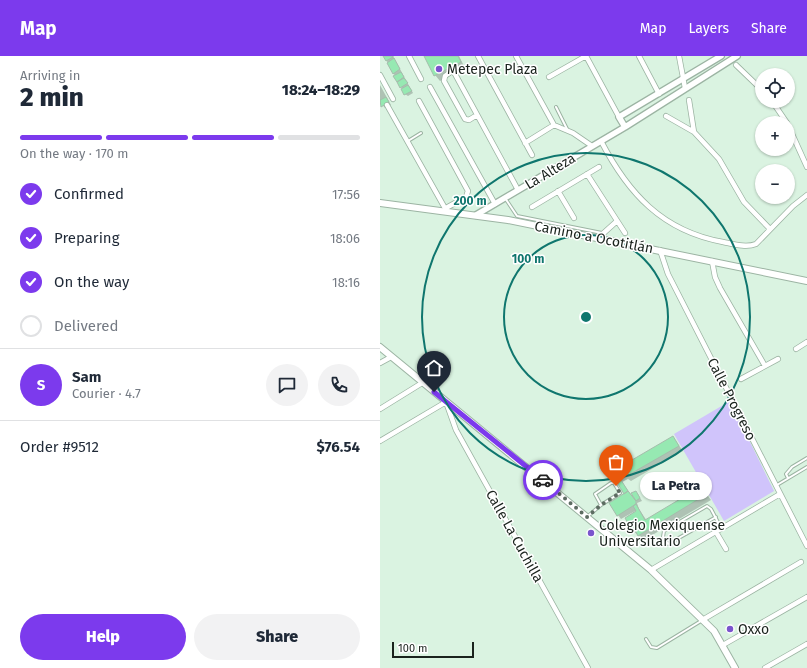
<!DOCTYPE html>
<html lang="en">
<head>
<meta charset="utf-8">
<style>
  :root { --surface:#fff; --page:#f2f2f3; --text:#1f2937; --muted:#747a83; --line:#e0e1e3; --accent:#7c3aed }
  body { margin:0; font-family:"Fira Sans",sans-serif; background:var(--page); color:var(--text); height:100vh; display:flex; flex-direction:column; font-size:15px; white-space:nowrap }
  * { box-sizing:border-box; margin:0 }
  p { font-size:13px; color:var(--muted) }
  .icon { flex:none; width:22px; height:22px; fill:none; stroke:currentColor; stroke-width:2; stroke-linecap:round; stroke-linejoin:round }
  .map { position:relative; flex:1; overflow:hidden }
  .details { display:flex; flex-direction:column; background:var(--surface); width:380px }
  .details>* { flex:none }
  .tools { position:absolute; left:375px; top:12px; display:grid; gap:8px }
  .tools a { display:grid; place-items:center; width:40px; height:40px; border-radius:50%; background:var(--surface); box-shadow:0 1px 3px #0004; font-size:20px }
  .scale { position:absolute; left:12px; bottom:10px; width:82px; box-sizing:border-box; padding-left:4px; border:2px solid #1a231d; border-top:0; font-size:11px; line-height:14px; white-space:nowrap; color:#1a231d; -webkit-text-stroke:3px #fff; paint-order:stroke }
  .pin { position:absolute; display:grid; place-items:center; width:34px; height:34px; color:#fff; margin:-41px -17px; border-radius:50% 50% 50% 0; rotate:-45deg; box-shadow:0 0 4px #0007 }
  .pin .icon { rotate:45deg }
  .courier { position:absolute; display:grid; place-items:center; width:40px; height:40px; margin:-20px; border:3px solid #7c3aed; border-radius:50%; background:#fff; color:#222; box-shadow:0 1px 5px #0007 }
  .bubble { position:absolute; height:28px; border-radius:14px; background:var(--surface); box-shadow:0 1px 3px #0004; font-size:13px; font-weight:800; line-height:28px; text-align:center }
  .summary em { font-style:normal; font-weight:800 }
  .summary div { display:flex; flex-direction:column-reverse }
  .summary { display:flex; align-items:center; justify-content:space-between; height:68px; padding:0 20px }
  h1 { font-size:26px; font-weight:800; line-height:30px }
  .bar { display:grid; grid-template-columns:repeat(4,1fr); gap:6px 4px; align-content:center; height:48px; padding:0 20px }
  .bar i { height:5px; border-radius:3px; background:var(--line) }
  .bar .current { background:var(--accent) }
  .bar p { grid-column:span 4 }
  .line { display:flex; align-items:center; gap:10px; padding:0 20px; border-top:1px solid var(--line) }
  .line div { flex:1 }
  .round { display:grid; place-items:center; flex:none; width:42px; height:42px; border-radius:21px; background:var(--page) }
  ol { padding:0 20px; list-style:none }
  li { display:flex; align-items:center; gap:12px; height:44px }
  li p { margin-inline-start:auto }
  li .icon { padding:4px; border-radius:50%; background:var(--accent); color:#fff; stroke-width:4 }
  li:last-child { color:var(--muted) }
  li i { width:22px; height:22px; border:2px solid var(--line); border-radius:50% }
  .button { display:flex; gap:8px; margin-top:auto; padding:8px 20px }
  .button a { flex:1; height:46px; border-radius:24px; background:var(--accent); color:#fff; font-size:16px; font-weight:800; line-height:46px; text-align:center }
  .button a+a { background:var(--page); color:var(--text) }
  header { display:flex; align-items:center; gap:24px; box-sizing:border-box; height:56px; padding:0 20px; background:var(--accent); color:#fff }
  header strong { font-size:19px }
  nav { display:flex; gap:22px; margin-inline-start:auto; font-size:14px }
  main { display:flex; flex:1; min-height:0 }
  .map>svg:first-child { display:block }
  .green { fill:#d0c4fb }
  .shadow { fill:#0003 }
  .building { fill:#96e9b2; stroke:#a5bdac }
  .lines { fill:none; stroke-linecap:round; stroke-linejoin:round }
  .service-casing { stroke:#9cb4a3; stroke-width:4 }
  .minor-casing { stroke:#9cb4a3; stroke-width:6 }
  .tertiary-casing { stroke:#9cb4a3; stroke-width:8 }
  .secondary-casing { stroke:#9cb4a3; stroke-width:8 }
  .service { stroke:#fff; stroke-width:2 }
  .minor { stroke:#fff; stroke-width:4.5 }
  .tertiary { stroke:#fff; stroke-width:5.5 }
  .secondary { stroke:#fff; stroke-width:6 }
  .done { stroke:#5d6c62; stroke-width:4; stroke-dasharray:0 7.2 }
  .route { stroke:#7c3aed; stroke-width:5 }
  .ring { fill:none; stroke:#0f766e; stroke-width:2 }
  .poi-dot { fill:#7a54cd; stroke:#fff; stroke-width:1.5 }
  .labels { text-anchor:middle; stroke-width:3; stroke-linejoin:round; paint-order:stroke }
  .poi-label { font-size:14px; fill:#1a231d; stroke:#fff; text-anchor:start }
  .street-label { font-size:14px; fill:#1a231d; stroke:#fff }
  .centre { fill:#0f766e; stroke:#fff; stroke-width:2 }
  .ring-label { font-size:12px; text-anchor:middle; font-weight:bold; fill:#0f766e; stroke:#fff; stroke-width:3; stroke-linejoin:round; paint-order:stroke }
</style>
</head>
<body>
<header>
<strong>Map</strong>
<nav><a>Map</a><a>Layers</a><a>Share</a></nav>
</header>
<main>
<section class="details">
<div class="summary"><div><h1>2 min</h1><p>Arriving in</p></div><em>18:24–18:29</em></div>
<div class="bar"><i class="current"></i><i class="current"></i><i class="current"></i><i></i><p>On the way · 170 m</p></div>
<ol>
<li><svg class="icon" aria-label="check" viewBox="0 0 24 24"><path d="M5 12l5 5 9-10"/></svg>Confirmed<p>17:56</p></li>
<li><svg class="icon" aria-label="check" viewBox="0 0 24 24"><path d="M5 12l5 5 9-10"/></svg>Preparing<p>18:06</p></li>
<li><svg class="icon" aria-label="check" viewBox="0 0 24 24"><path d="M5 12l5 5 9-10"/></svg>On the way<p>18:16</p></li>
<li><i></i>Delivered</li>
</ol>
<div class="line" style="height:72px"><b class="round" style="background:var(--accent);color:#fff">S</b><div><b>Sam</b><p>Courier · 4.7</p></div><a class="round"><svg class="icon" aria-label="chat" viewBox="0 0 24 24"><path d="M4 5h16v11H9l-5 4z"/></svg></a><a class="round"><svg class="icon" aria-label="phone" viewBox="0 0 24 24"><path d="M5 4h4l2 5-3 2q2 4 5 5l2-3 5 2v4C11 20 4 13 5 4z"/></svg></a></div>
<div class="line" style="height:52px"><div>Order #9512</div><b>$76.54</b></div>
<div class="button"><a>Help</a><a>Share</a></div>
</section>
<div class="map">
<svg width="427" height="612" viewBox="0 0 427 612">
  <rect width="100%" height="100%" fill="#daf3e1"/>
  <!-- green -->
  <path class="green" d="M350,345L394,435L344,465L294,378Z"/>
  <!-- shadow -->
  <path class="shadow" d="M4,0H13L33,37L28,40L25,38Z
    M45,0H79L85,12L60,25L55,19Z
    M0,29L11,49L5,52L0,46Z
    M293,381L303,395L251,425L248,423L242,426L257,447L253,438H258L262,445L257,447L259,453L267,465L322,432L331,444L264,484L253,475L257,454L241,463L238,459L246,438L236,423L243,419L247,421L241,412Z"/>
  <!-- building -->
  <path class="building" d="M3,0H13V1L6,5Z
    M44,0H78L81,6L54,20Z
    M14,2L20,13L13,18L7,7Z
    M21,16L24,21L17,26L13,20Z
    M24,22L28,27L20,32L17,26Z
    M28,29L32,35L24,39L21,33Z
    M6,41L9,46L1,51L0,44Z
    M293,380L299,390L245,421L240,411Z
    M243,418L245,421L241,424L248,435L244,438L235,423Z
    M322,430L327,438L258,480L255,474L253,476L245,462L256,455L253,450L256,448L265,464Z
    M248,435L256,445V448L237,460L229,447Z
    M256,435L260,442L256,445L251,437Z"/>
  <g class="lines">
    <defs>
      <path id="service" d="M176,51L187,73
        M28,85L41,77
        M125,142L137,160L222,177
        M408,422L406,418L412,411L427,402
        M397,429L427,411
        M208,460L221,449L240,437L234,427H231L215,438L221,449
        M336,461L288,488L283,481L284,475L327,450L331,453L341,472
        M266,583L271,591L277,592L321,565"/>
      <path id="minor" d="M29,0L41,23
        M98,0L152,99
        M136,0L174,69L193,77L212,90
        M206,0L239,61
        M259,0L279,38
        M299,0L305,32
        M356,9L382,34
        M0,19L13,43
        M169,21L206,0
        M50,31L115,148
        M309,44L314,76
        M39,45L88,135L86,141L66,152
        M392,45L407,67
        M7,49L66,154
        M97,59L89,64L85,63L64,25L65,20L72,15L75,18L138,134
        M286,60L314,76L339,103L364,146L390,173
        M408,69L427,111
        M221,85C248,137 282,175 343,186C353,188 366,192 376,188L413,150L427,139
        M145,87L174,69
        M207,118L245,177
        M178,135L194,162
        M152,151L219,111
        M217,183L237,165
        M280,194L288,218L427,490
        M332,205L335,221L340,232L385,310
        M416,293L427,286
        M0,307L11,301
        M361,323L398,303
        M0,353L42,327
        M0,385L66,346L76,374L208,612
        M336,476L346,493
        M271,514L400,438
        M324,563L421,506
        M343,589L427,541
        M385,612L427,588"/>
      <path id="tertiary" d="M245,71L239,61L341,0
        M96,159L245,71L357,0"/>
      <path id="secondary" d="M0,147L128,164L427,225
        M0,291L271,514L334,575L355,612"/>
    </defs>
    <!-- service casing -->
    <use href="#service" class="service-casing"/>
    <!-- minor casing -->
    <use href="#minor" class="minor-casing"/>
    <!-- tertiary casing -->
    <use href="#tertiary" class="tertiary-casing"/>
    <!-- secondary casing -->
    <use href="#secondary" class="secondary-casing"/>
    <!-- service -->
    <use href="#service" class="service"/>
    <!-- minor -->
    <use href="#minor" class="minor"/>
    <!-- tertiary -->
    <use href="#tertiary" class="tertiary"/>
    <!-- secondary -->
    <use href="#secondary" class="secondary"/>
  </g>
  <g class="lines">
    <!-- done -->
    <path class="done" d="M163,424L207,461L221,449L240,437L236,430"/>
    <!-- route -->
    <path class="route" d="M54,336L163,424"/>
  </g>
  <!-- distance rings -->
  <g class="ring">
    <circle cx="206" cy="261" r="82"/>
    <circle cx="206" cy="261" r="164"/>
  </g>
  <!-- markers -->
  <g class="poi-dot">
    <circle cx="59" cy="13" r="4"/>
    <circle cx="211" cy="477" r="4"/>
    <circle cx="350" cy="573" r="4"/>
  </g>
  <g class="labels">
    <!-- poi labels -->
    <g class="poi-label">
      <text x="67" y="18">Metepec Plaza</text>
      <text x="219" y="474">Colegio Mexiquense<tspan x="219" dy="16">Universitario</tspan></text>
      <text x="358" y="578">Oxxo</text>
    </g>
    <!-- street labels -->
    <g class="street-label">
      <text transform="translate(170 115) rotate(-31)" y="5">La Alteza</text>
      <text transform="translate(214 181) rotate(11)" y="5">Camino a Ocotitlán</text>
      <text transform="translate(352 343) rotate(63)" y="5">Calle Progreso</text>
      <text transform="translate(135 480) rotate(61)" y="5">Calle La Cuchilla</text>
    </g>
  </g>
  <circle cx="206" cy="261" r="6" class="centre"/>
  <g class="ring-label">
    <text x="90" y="149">200 m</text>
    <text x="148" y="207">100 m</text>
  </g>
</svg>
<div class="tools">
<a><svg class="icon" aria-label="locate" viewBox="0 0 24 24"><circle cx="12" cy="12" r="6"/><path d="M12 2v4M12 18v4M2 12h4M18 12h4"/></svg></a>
<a>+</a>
<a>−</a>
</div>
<div class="scale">100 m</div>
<div class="pin" style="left:236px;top:430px;background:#ea580c"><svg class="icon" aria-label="bag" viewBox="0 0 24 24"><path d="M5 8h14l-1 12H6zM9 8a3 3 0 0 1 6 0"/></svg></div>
<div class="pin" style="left:54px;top:336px;background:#1f2937"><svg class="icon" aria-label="home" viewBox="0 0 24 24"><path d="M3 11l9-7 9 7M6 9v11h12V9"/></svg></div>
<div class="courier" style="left:163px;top:424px"><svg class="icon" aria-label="car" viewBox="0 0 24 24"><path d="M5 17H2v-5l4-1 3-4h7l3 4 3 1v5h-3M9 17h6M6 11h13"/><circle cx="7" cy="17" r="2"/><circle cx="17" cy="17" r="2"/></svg></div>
<div class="bubble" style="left:260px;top:416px;width:72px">La Petra</div>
</div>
</main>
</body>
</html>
